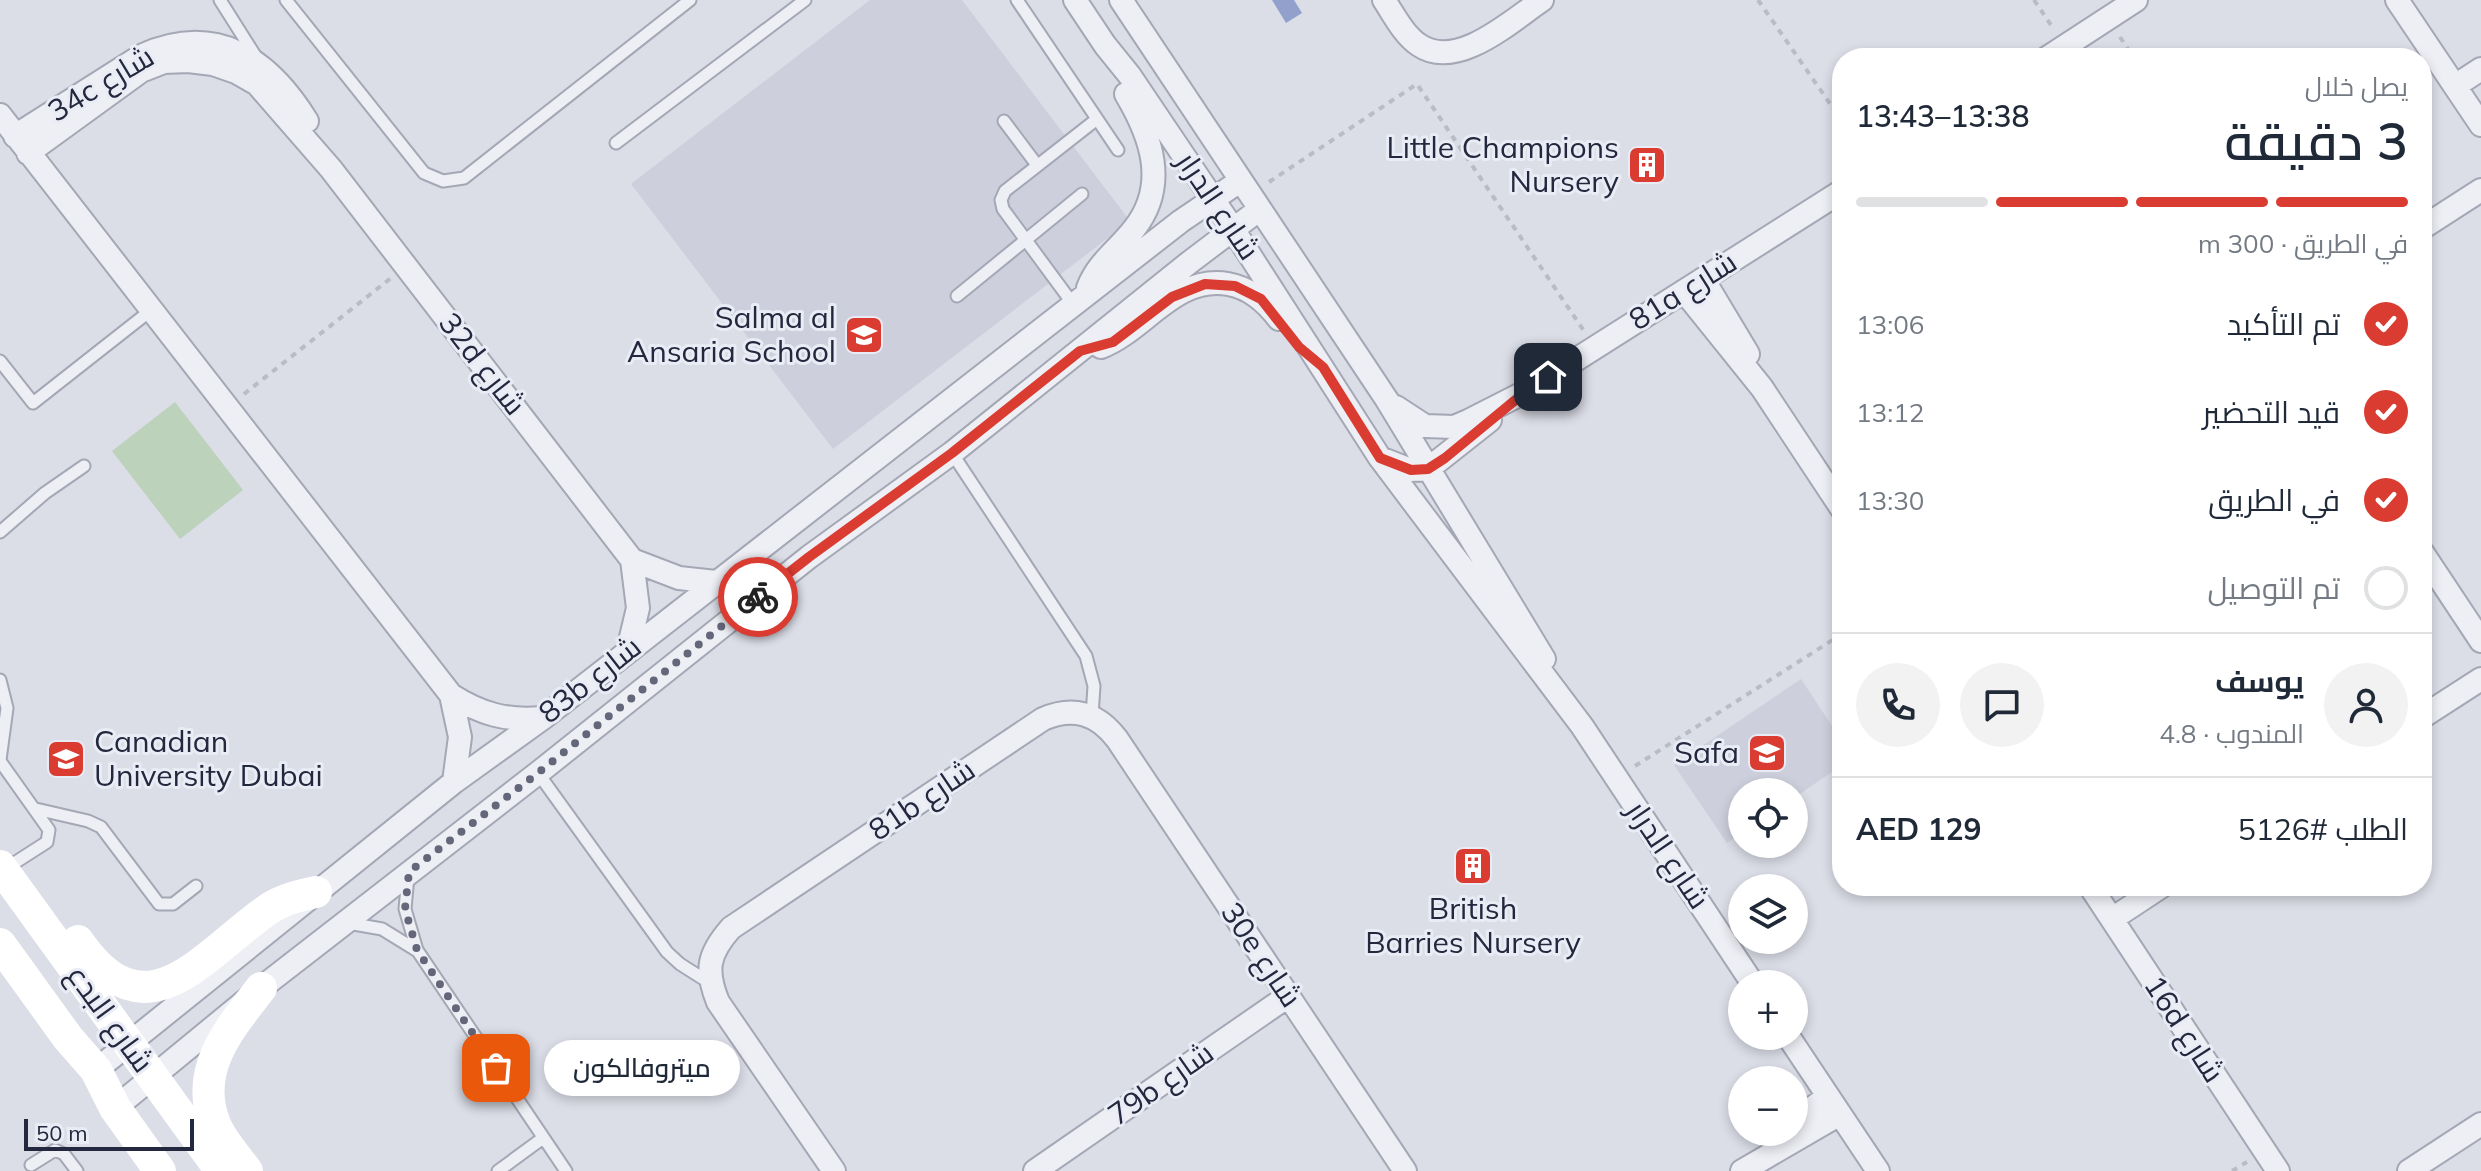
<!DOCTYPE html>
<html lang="ar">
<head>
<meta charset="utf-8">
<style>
  :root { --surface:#fff; --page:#f2f2f3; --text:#1f2937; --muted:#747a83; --line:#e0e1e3; --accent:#da3c32 }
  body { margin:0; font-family:Mulish,Cairo,sans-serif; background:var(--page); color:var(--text); direction:rtl; height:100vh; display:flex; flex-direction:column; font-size:30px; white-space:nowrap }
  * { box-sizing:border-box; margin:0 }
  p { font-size:26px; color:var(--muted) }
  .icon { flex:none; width:44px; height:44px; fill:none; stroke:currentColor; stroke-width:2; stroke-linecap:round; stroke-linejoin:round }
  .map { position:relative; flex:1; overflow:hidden; direction:ltr }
  .drawer { position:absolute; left:1832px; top:48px; width:600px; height:848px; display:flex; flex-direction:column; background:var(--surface); border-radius:32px; box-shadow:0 4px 12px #0003; direction:rtl }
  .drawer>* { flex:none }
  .tools { position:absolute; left:1728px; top:778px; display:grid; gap:16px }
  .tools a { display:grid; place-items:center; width:80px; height:80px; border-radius:50%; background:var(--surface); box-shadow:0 4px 12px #0003; font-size:40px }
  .scale { position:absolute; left:24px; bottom:20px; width:170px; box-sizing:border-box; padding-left:8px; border:4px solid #24283e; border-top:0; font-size:22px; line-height:28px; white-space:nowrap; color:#24283e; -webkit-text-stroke:6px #eaecf5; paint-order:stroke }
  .pin { position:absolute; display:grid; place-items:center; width:68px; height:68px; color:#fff; margin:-34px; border-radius:16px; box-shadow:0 4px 12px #0006 }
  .courier { position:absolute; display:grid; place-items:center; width:80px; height:80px; margin:-40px; border:6px solid #da3c32; border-radius:50%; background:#fff; color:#222; box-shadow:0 2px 10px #0007 }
  .bubble { position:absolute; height:56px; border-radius:28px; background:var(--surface); box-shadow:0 4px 12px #0003; font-size:26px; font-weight:600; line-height:56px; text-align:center; direction:rtl }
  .headline em { font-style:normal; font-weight:600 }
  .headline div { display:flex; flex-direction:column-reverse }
  .headline { display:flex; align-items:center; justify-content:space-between; height:136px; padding:0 24px }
  h1 { font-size:52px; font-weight:600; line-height:60px }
  .bar { display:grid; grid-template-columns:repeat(4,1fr); gap:12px 8px; align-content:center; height:96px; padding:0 24px }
  .bar i { height:10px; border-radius:6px; background:var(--line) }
  .bar .active { background:var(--accent) }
  .bar p { grid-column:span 4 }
  .line { display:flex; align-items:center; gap:20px; padding:0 24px; border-top:2px solid var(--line) }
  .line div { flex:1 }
  .round { display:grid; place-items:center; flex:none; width:84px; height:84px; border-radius:42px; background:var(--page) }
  ol { padding:0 24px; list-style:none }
  li { display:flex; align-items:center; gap:24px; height:88px }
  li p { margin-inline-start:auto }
  li .icon { padding:8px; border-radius:50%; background:var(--accent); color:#fff; stroke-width:4 }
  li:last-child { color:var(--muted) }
  li i { width:44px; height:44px; border:4px solid var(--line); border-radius:50% }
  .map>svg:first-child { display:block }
  .built { fill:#cdcfdc }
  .green { fill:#bcd2bb }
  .water { fill:#92a1cb }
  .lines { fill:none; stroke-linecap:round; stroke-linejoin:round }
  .service-casing { stroke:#a4a7b4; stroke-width:15 }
  .minor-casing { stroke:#a4a7b4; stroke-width:26 }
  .path { stroke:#b9bbc5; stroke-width:4; stroke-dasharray:6 6; stroke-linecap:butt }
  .service { stroke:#eeeff5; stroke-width:11 }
  .minor { stroke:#eeeff5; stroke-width:22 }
  .secondary { stroke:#fff; stroke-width:32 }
  .done { stroke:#646779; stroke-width:8; stroke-dasharray:0 14.4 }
  .route { stroke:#da3c32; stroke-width:10 }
  .labels { text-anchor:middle; stroke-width:6; stroke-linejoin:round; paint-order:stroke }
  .street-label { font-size:30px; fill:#24283e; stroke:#eaecf5 }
  .poi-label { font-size:30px; fill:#24283e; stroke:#eaecf5; text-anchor:end }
</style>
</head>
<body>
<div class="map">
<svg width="2481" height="1171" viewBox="0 0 2481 1171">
  <rect width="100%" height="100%" fill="#dbdde7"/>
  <!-- built -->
  <path class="built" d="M870,0H962L1130,221L833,449L631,184Z
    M1801,679L1842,741V765L1794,798V792H1742V833L1727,843L1674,765Z"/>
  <!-- green -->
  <path class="green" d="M175,402L243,490L180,539L112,451Z"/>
  <!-- water -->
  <path class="water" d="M1272,0H1294L1302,13L1286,23Z"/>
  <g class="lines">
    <defs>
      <path id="service" d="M220,0L256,57
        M286,0L424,173L443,181L464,178L690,0
        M1017,0L1118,150
        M1004,121L1037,165
        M616,143L805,0
        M957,296L1082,194
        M1073,304L1003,209L1001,200L1005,191L1097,119
        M0,361L33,403L150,311
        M952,453L1086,656L1094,686L1092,716
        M0,532L45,493L84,466
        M0,680L7,708L0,760
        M0,761L49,830L47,842L5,869
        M538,773L667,952L680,964L710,983
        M36,809L88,821L101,827L159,904H173L196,886
        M408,876L405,909L417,950L566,1171
        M348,923L382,929L416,950
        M31,1165L55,1150L64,1154L77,1171
        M498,1171L543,1138"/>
      <path id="minor" d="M1075,0L1105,45L1130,76L1233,229L1380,458L1582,726L1753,984
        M1121,0L1387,400L1544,659
        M1384,0C1394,15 1404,35 1419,45C1457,71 1511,21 1542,0
        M2397,0L2481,125
        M2047,58L2136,0
        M2455,86L2481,69
        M0,115L451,695C481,714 506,721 541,718
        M15,136L141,56C215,22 268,58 307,121
        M28,153L141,71L164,62L188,61L213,64L236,72L257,84L331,169L632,560L679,578L716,582
        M2422,228L2481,190
        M1703,279L1748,354
        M1088,288C1098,262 1118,250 1134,229C1169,185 1151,136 1126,94
        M1684,291L1762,388L1842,509
        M1101,347C1145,330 1175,275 1228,284C1250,288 1265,301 1279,319
        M1396,407L1425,426L1454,427L1468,421L1525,392L1842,191
        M1380,458L1411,470L1428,469L1490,420
        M2422,552L2481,641
        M628,650L638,608L632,560
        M451,695L460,737L454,782
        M2422,717L2481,679
        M2090,886L2278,1171
        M2112,919L2162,886
        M1788,1036L1878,1171
        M96,1070L454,782L543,718L1181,221L1240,181
        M115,1108L261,988L538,773L809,557L952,453L1190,262L1260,209
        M1794,1122L1828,1096
        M834,1171L718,1002C705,970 708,954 731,928L1043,719C1073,706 1097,713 1117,739L1405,1171
        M1035,1171L1288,996
        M1742,1171L1840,1114
        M2409,1171L2481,1124"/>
    </defs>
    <!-- service casing -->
    <use href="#service" class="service-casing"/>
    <!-- minor casing -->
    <use href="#minor" class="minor-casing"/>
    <!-- path -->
    <path class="path" d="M1758,0L1842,121
      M2034,0L2053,28
      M2120,37L2134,58
      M1269,182L1417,84L1584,331
      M244,394L391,278
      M1635,766L1842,634
      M2232,1171L2247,1162"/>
    <!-- service -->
    <use href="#service" class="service"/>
    <!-- minor -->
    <use href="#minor" class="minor"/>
    <!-- secondary -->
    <path class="secondary" d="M0,866L221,1171
      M78,941C147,1041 204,953 270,908C284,899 300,895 316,892
      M0,944L68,1038L96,1070L115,1108L160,1171
      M247,1171C236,1156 222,1141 215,1124C193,1070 230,1028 261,988"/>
  </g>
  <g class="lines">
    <!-- done -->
    <path class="done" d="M496,1068L417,950L405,909L409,872L538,773L758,597"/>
    <!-- route -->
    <path class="route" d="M758,597L809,557L952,453L1080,351L1113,342L1172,297L1205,284L1235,286L1261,299L1299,347L1323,367L1380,458L1411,470L1428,469L1445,458L1525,392L1548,377"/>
  </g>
  <!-- icons -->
  <defs>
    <symbol id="building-square" viewBox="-11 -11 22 22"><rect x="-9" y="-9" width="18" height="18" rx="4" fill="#da3c32" stroke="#eaecf5"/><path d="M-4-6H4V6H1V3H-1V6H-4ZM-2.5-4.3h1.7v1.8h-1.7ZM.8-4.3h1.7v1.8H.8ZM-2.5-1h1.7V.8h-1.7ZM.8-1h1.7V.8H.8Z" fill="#fff"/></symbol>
    <symbol id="school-square" viewBox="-11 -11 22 22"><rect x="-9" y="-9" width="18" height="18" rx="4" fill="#da3c32" stroke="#eaecf5"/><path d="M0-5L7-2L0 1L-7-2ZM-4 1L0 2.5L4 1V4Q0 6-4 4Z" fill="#fff"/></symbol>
  </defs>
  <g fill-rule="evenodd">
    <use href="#building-square" x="1625" y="143" width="44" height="44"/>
    <use href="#school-square" x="842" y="313" width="44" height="44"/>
    <use href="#school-square" x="1745" y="731" width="44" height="44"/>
    <use href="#school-square" x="44" y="737" width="44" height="44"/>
    <use href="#building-square" x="1451" y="844" width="44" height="44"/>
  </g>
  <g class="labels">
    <!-- street labels -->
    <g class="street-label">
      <text transform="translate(101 84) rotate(-31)" y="10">34c شارع</text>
      <text transform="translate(1218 206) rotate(56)" y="10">شارع الدرار</text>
      <text transform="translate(1683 291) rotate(-32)" y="10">81a شارع</text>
      <text transform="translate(482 364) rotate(52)" y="10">32d شارع</text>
      <text transform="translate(590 680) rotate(-38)" y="10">83b شارع</text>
      <text transform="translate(922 800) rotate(-34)" y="10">81b شارع</text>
      <text transform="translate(1668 855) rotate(56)" y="10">شارع الدرار</text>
      <text transform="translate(1261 955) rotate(56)" y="10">30e شارع</text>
      <text transform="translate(110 1019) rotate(54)" y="10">شارع البدع</text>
      <text transform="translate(2184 1029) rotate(57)" y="10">16d شارع</text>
      <text transform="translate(1161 1084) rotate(-35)" y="10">79b شارع</text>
    </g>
    <!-- poi labels -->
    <g class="poi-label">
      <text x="1619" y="158">Little Champions<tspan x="1619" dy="34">Nursery</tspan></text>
      <text x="836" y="328">Salma al<tspan x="836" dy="34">Ansaria School</tspan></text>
      <text x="94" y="752" text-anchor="start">Canadian<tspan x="94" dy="34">University Dubai</tspan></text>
      <text x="1739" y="763">Safa</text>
      <text x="1473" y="919" text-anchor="middle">British<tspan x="1473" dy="34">Barries Nursery</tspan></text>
    </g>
  </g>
</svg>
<div class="tools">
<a><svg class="icon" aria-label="locate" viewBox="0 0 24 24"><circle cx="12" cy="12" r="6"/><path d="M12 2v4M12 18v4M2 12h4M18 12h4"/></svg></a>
<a><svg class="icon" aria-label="layers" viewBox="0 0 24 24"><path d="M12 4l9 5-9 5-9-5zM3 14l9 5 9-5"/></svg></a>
<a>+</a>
<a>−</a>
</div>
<div class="scale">50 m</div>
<div class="pin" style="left:496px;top:1068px;background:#ea580c"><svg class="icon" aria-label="bag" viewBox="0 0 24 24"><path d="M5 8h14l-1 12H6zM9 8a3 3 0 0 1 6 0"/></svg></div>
<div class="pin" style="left:1548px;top:377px;background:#1f2937"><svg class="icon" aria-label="home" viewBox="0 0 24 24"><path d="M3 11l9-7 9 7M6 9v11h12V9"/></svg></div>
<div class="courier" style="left:758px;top:597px"><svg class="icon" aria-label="bike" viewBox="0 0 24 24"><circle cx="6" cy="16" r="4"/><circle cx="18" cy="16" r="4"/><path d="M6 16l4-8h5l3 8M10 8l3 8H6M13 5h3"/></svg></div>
<div class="bubble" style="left:544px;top:1040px;width:196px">ميتروفالكون</div>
<section class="drawer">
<div class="headline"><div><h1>3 دقيقة</h1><p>يصل خلال</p></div><em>13:38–13:43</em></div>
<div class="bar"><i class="active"></i><i class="active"></i><i class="active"></i><i></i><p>في الطريق · 300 m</p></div>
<ol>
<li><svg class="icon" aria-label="check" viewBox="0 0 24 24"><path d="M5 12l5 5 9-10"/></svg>تم التأكيد<p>13:06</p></li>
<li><svg class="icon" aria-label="check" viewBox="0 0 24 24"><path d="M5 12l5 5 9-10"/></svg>قيد التحضير<p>13:12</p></li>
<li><svg class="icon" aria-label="check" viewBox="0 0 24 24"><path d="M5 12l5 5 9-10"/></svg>في الطريق<p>13:30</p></li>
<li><i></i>تم التوصيل</li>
</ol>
<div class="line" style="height:144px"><a class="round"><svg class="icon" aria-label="person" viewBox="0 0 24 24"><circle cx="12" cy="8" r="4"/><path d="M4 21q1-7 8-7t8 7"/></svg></a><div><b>يوسف</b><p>المندوب · 4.8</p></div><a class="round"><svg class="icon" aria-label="chat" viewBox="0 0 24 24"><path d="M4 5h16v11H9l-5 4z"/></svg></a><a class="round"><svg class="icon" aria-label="phone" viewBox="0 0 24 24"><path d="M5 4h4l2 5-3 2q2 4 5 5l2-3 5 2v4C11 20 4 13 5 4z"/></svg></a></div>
<div class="line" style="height:104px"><div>الطلب #5126</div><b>AED 129</b></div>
</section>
</div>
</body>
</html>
